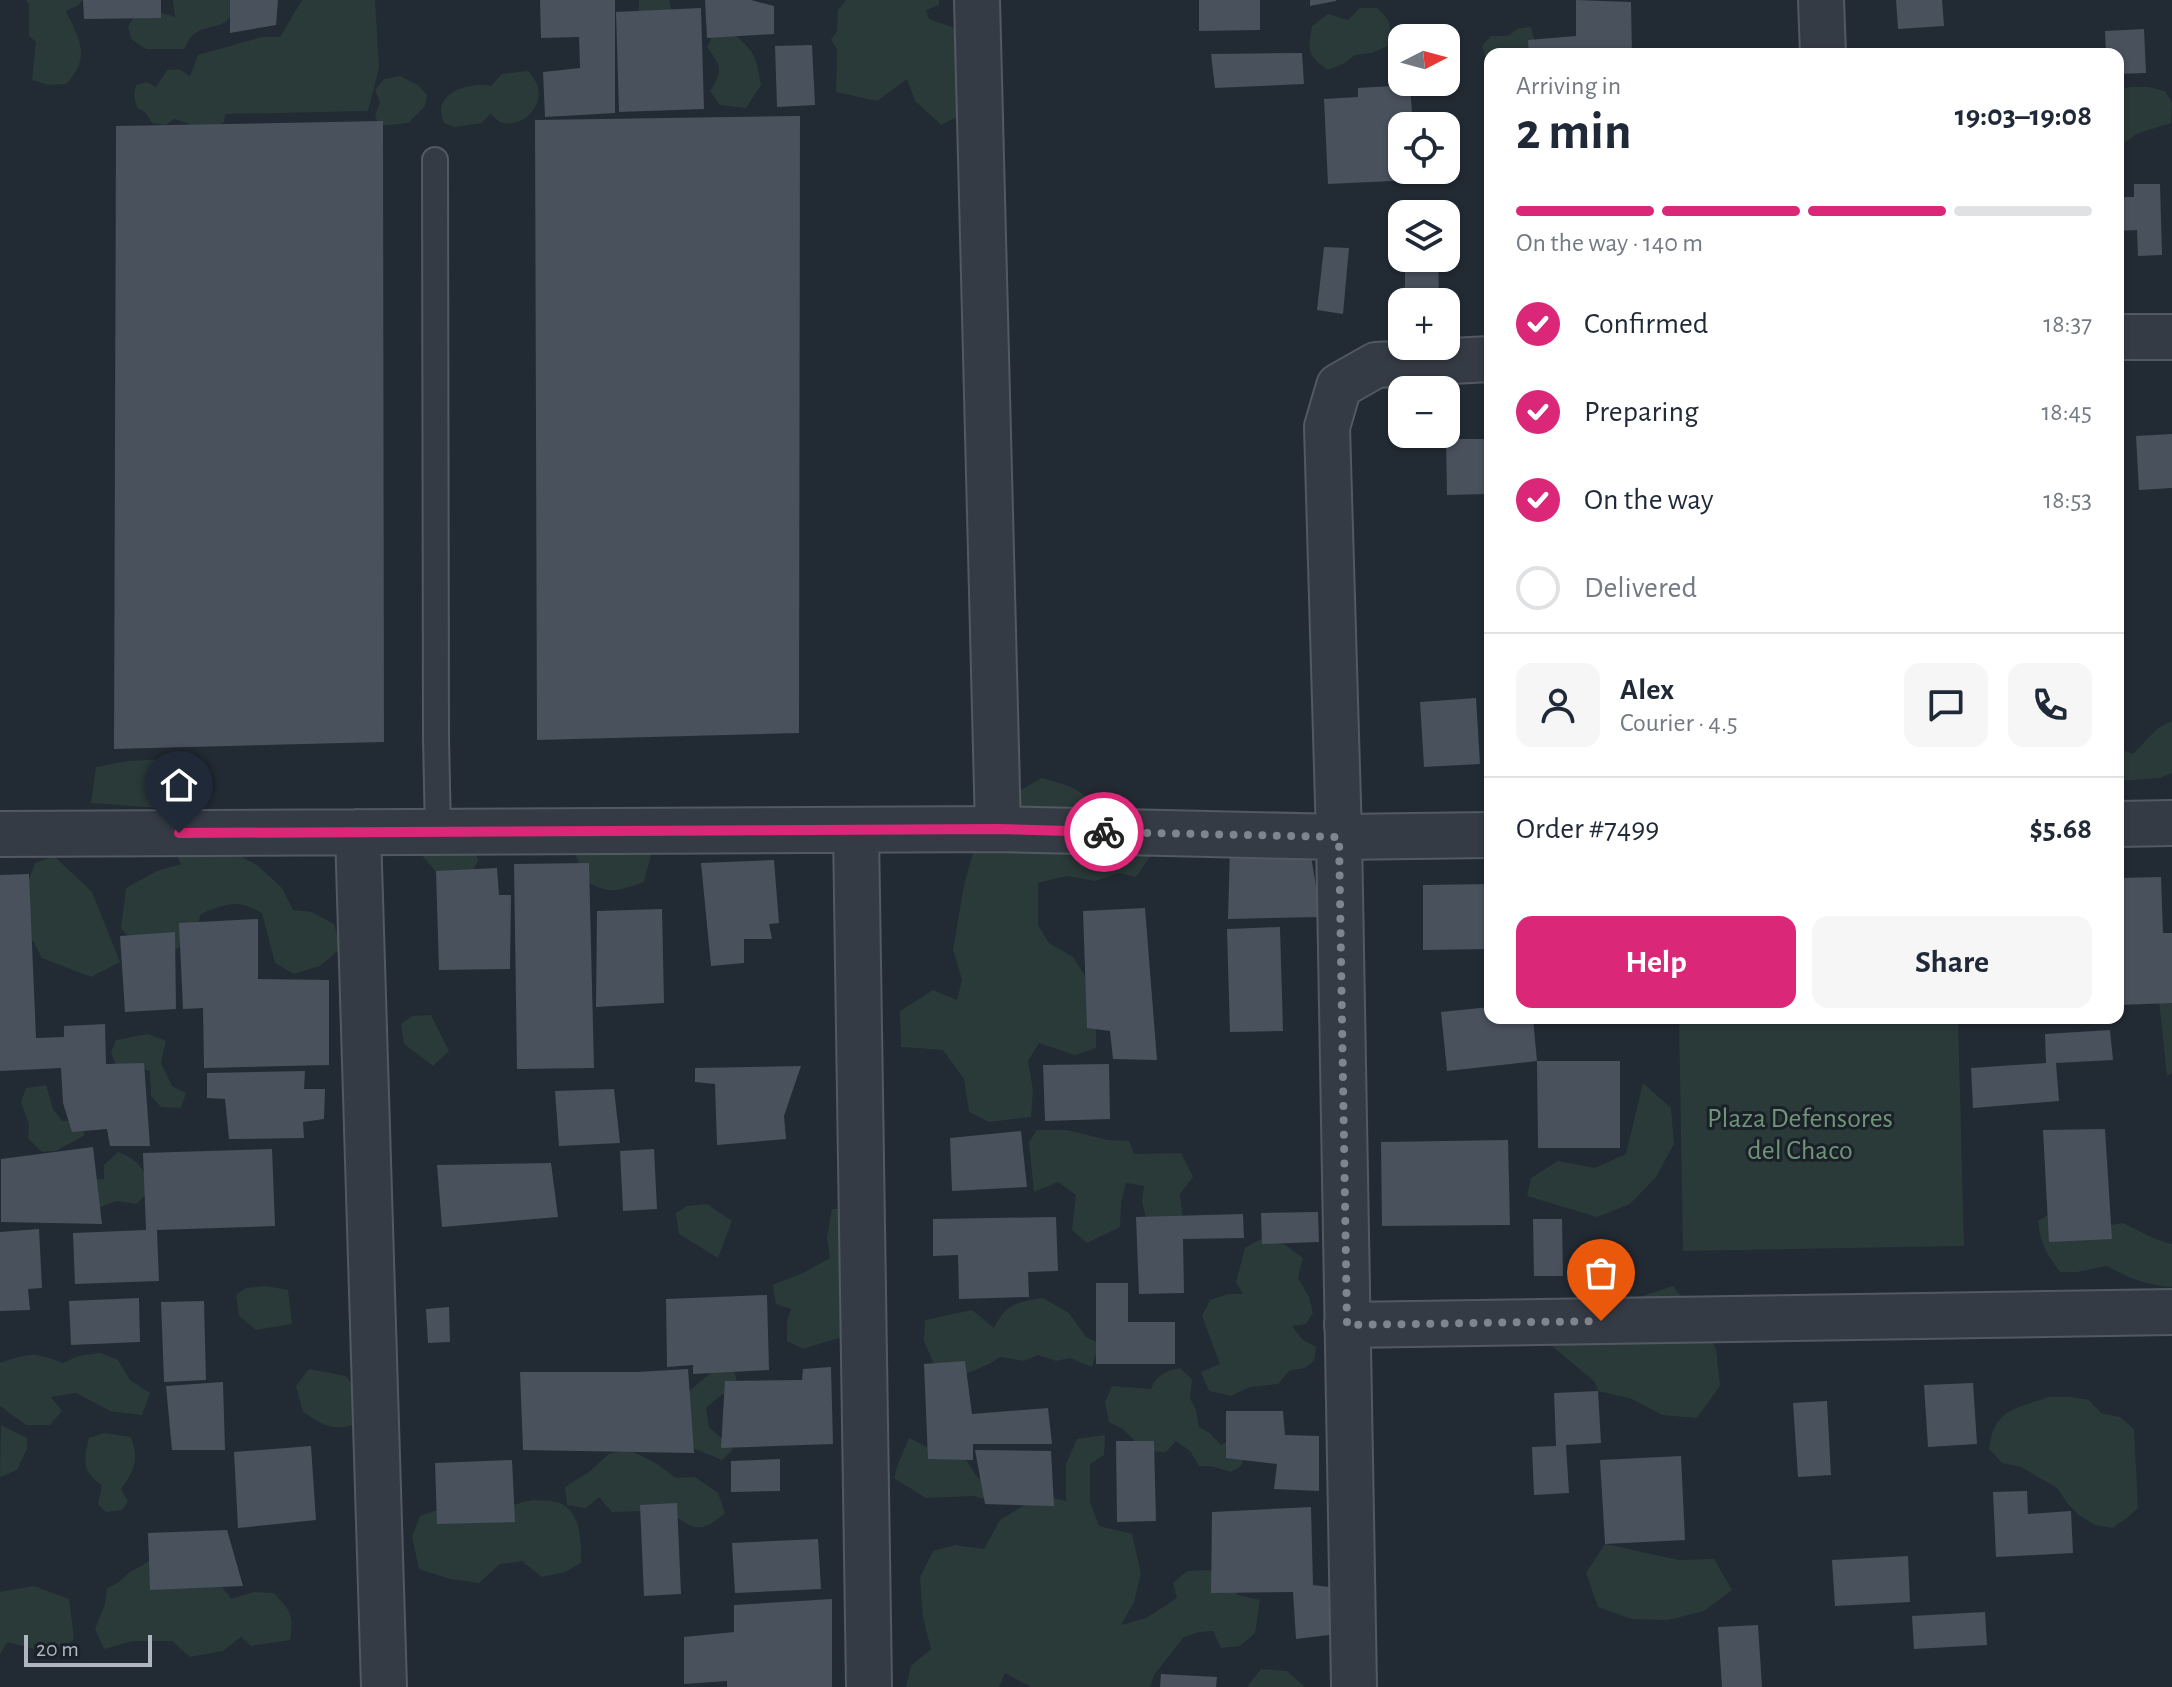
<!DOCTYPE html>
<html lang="en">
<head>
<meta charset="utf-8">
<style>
  :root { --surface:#fff; --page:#f6f6f7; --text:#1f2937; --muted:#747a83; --line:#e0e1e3; --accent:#db2777 }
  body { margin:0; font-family:"Alegreya Sans",sans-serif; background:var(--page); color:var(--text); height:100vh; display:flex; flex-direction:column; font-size:30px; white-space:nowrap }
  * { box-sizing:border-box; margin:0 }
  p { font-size:26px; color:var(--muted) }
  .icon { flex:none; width:44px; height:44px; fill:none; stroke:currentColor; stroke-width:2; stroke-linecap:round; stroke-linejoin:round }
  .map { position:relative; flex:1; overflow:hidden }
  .sheet { position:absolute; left:1484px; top:48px; width:640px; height:976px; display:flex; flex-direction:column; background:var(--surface); border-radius:16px; box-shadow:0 2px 6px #0004 }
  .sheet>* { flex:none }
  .needle { width:52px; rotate:84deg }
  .fabs { position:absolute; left:1388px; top:24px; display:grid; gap:16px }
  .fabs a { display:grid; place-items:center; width:72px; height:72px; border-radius:16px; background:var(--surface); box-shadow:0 2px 6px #0004; font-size:40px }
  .scale { position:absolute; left:24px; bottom:20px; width:128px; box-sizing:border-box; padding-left:8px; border:4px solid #afb6c1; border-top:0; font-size:22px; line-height:28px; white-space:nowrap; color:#afb6c1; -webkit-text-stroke:6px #1b2129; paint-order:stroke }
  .pin { position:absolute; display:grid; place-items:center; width:68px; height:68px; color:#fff; margin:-82px -34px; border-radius:50% 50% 50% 0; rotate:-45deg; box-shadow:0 0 8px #0007 }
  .pin .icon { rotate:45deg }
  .courier { position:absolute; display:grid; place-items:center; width:80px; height:80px; margin:-40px; border:6px solid #db2777; border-radius:50%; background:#fff; color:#222; box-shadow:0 2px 10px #0007 }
  .headline em { font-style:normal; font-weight:700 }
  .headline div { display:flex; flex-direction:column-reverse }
  .headline { display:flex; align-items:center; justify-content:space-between; height:136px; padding:0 32px }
  h1 { font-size:52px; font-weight:700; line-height:60px }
  .bar { display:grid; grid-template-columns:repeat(4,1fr); gap:12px 8px; align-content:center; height:96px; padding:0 32px }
  .bar i { height:10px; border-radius:6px; background:var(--line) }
  .bar .active { background:var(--accent) }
  .bar p { grid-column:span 4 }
  .line { display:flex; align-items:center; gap:20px; padding:0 32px; border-top:2px solid var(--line) }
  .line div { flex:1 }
  .round { display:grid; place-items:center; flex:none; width:84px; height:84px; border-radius:16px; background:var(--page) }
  ol { padding:0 32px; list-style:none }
  li { display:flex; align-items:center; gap:24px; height:88px }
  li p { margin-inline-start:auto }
  li .icon { padding:8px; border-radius:50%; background:var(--accent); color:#fff; stroke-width:4 }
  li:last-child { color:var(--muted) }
  li i { width:44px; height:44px; border:4px solid var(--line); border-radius:50% }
  .button { display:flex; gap:16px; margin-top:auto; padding:16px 32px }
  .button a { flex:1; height:92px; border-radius:16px; background:var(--accent); color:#fff; font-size:32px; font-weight:700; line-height:92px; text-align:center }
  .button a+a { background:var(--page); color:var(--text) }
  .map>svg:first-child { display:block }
  .green { fill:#2a3a39 }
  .building { fill:#49515d }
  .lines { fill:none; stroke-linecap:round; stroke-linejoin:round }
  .service-casing { stroke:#535962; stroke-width:28 }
  .minor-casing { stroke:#535962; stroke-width:48 }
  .tertiary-casing { stroke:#535962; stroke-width:48 }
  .service { stroke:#353b44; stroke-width:24 }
  .minor { stroke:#353b44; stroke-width:44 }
  .tertiary { stroke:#353b44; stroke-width:44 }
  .done { stroke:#7e858f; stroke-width:8; stroke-dasharray:0 14.4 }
  .route { stroke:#db2777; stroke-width:10 }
  .labels { text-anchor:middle; stroke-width:6; stroke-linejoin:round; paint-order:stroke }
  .park-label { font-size:28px; fill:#719479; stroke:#1b2129 }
</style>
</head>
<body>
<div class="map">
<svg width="2172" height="1687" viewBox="0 0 2172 1687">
  <rect width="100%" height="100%" fill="#222a33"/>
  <!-- green -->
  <path class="green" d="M26,0H83L77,6L66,11C79,39 92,57 66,84L49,85L32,80L36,42L29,36V4Z
    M173,0H235C231,36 209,19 191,37C188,40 187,45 184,49H146L131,39L128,26L137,13L152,10L175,17Z
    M302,0H375L379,68L368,111L225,114L224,122L215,130H197L187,123L175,119L165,125L152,123L145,112L137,108L134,96L136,85L147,82L156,87L167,70L179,69L190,76L198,55L262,37H280Z
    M639,0H669L672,13L639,18Z
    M846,0H939V5L926,10L929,19L960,30L964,114L941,125L915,101L907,79L877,101L836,92L837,50L831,39L837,32L838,10Z
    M1360,8H1377C1392,21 1392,28 1388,46L1372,53L1355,55L1345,63L1328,70C1306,55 1308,50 1312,26L1328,14L1348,20Z
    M1531,27L1538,53L1541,54H1490V62L1486,59L1482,46L1491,36H1508L1519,28Z
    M732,33C755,51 756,56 761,85L746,108L720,105L710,91C724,70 721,67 707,47L713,35Z
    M528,71C531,75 534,78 536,82C547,104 523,130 500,122C498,121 492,115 490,114L482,123L454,127L444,123C443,119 441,114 441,110C442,89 475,82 491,86L502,74Z
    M400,76L418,85L427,95L425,106L408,123L379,126L375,115L380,102L375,90L384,79Z
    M2131,87H2148L2165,91L2172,103L2171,123L2136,134L2121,146L2120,159H2118V89Z
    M1408,282L1426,286L1429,297L1445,294L1451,306L1447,327L1446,302H1402V323L1389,311L1397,292Z
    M2172,721V773L2160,778L2118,781V748L2133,754L2158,728Z
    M184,758L193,777L172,809L91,803L96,767L128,761Z
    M1042,778C1084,790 1090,792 1104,834L1153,852L1136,877L1119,873L1095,881L1067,876L1038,883V925L1049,943L1073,957L1096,993V1048L1075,1055L1039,1043L1028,1061L1033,1090L1031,1117L989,1122L969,1112L964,1079L943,1050L901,1047L900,1011L933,990L957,1000L962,980L953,950L964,885L976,843L1032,835L1015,793Z
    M474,841L478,861L469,877L445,882L424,858L416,844Z
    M171,845L233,852L257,865L282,888L293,910L312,912L334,924L341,948L320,966L294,974L275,963L262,913C237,899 227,903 201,914L194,936L169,955L145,956L121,928L126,888L157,871L181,864Z
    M652,851L644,882C618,891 608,895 584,880L575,853Z
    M54,856L92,892L120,962L91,977L42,958L23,922V897L35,863Z
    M2172,993V1073L2167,1076L2159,1001Z
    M431,1015L449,1051L433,1066L404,1044L401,1024L412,1016Z
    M1679,1018H1958L1964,1246L1683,1251Z
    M148,1034L166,1041L161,1063L172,1086L186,1093L181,1108L161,1107L151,1096L150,1071L135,1067L117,1068L111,1052L116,1040Z
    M1643,1083L1671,1108L1674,1144L1656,1177L1630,1204L1597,1217L1527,1196L1531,1178L1558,1161L1595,1168L1626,1154Z
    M46,1085L53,1109L62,1121H79L85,1135L56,1151L42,1152L28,1138L29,1125L21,1102L26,1088Z
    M1037,1130H1067L1108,1140L1129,1141L1134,1154L1181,1153L1193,1177L1180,1194L1184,1227L1149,1231L1142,1201L1144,1186L1126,1183L1121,1202L1120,1227L1087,1243L1072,1230L1076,1195L1058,1182L1034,1192L1029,1142Z
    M118,1152C139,1160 143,1168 151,1189L137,1204L117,1201L97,1208L86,1181L104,1179V1165Z
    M707,1204L732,1221L718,1258L679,1234L676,1213L687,1206Z
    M832,1209H857L842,1337L803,1349L787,1341V1321L791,1309L776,1304L773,1285L805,1272L830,1258L827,1237Z
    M2053,1212L2105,1226L2123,1223L2155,1239L2172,1244V1287C2149,1286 2128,1278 2107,1266L2077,1272H2060C2047,1255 2040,1242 2038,1221Z
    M1263,1238L1285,1245L1303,1258L1298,1278L1309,1297L1313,1313L1306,1324L1292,1326L1302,1339L1316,1347L1314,1361L1305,1368L1290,1370L1278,1384L1250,1387L1231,1396L1209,1391L1201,1372L1220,1364L1202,1316L1210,1300L1228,1294H1243L1236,1282L1245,1248Z
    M266,1286L288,1290L292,1324L256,1330L239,1316L236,1295L246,1288Z
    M1673,1286L1697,1315L1716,1349L1720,1386L1697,1418L1662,1415L1632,1399L1598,1391L1595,1382L1540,1336L1603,1309Z
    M1043,1298L1069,1313L1086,1337L1099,1343L1092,1367L1070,1358L1056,1361L1038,1355L1024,1361L1000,1357L989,1364L961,1376L936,1369L924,1341L925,1320L972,1310L994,1328C1006,1303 1018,1302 1043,1298Z
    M100,1353L118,1360L130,1380L150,1393L142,1415L110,1411L76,1393L51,1397L62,1411L50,1425H26L0,1406V1363C29,1353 34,1352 63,1363L78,1356Z
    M720,1365L733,1366L738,1386L720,1396L706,1408L709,1427L733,1449L722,1460L688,1446L682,1397Z
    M1180,1368L1192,1379L1190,1398L1196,1410L1199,1427L1210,1433L1221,1445L1233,1439L1245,1455L1241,1466L1231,1472L1211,1466H1199L1190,1451L1176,1441L1166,1452L1145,1451L1124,1430L1109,1422L1105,1402L1112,1386L1151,1389C1156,1375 1166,1371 1180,1368Z
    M309,1369L346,1376L364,1401L353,1425C330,1431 322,1424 303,1412L296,1386Z
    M2049,1397H2071L2089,1400L2101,1413L2120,1417L2134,1429L2138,1508L2127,1518L2112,1528L2095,1525L2080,1516L2068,1504L2057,1488L2021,1467L2002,1463L1989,1449C1994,1408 2015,1409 2049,1397Z
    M1,1425L27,1438V1449L17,1470L0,1477Z
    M104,1433L131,1437C139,1460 135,1470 121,1489L128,1502L122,1510L106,1512L98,1504L102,1485C81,1472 84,1459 89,1438Z
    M1105,1435L1104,1455L1090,1464V1502L1099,1526L1132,1534L1141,1574L1134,1602L1121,1625L1146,1618L1177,1598L1173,1583L1187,1571L1209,1570L1226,1576L1238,1595L1260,1600L1255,1633L1240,1646L1221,1648L1213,1631L1199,1632L1184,1637L1154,1675L1150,1687H1031L1005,1673L999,1687H906L911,1666L931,1649L923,1618L920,1577L933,1551L955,1545L984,1549L1000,1520L1041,1495L1066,1501V1464L1077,1439Z
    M909,1438L931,1449L965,1458L977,1477L995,1491L984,1499L973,1496L926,1498L894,1478L898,1464Z
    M629,1450L656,1463L676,1478L695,1477L718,1493L725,1513C689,1545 690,1514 657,1511C642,1510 627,1512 612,1512L599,1497L586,1508L567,1505L565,1487L589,1472L609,1454Z
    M532,1500C540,1501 552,1500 559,1503C582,1511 581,1543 581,1563L565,1572L542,1577L522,1561L500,1564L479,1583L450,1579L419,1569L412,1537L420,1516L452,1505L501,1508Z
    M1605,1544L1679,1560L1714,1559L1732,1590L1704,1611L1668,1620L1632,1619L1598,1607L1586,1573Z
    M160,1555L217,1580L231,1599L254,1592L274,1593C291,1612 294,1614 290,1640L251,1646L241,1637L223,1651L190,1657L172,1641H133L104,1649L95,1629L105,1604L107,1588L118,1583L130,1572Z
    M34,1586L69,1599L74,1639L55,1654L7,1642L0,1654V1592Z
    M1261,1669L1287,1671L1305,1687H1248L1249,1684Z"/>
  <!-- building -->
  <path class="building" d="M83,0H161V18L84,19Z
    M230,0H278L276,25L230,33Z
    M540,0H615V113L545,117L543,72L580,68L579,37L541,38Z
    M705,0H751L774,6V34L707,38Z
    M1199,0H1260V30L1199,31Z
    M1310,0H1336V1L1310,6Z
    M1576,0L1631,2L1632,54H1529L1528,40L1576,36Z
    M1896,0H1942L1944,26L1898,29Z
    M701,8L704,109L619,112L616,12Z
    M2144,29L2146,73L2118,74V54H2106L2105,31Z
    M812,45L815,105L777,107L775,46Z
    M1302,53L1304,84L1215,88L1211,54Z
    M1410,85L1413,126H1402V170H1415V180L1328,184L1324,99L1358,97V88Z
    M800,116L799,733L537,740L535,120Z
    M383,121L384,742L114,749L116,126Z
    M2134,184H2160L2162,255L2138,256L2137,230L2118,231V197H2134Z
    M1324,247L1349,248L1343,314L1317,310Z
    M1405,258H1438L1439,295L1405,294Z
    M2172,434V488L2139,490L2136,436Z
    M1446,439H1490V494L1447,495Z
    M1476,698L1480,764L1424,767L1420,702Z
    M1230,847L1310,850L1321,917L1228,919Z
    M774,860L779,923L769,924L772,939H744V963L711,966L701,863Z
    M589,863L594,1068L517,1069L514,864Z
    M497,868L499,895H511L510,969L439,970L436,871Z
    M29,874L36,1038L64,1037V1026L105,1024L106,1064L144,1063L150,1146H110L107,1129L72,1132L63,1103L61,1068L0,1071V875Z
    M2161,877L2163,933H2172V1003L2119,1005L2118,878Z
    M1490,884V949L1423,950V885Z
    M1145,908L1157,1060L1113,1059L1110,1031L1087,1028L1083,911Z
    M662,909L664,1003L596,1007L597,911Z
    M258,919V979L329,980V1065L204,1068L203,1008L183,1009L179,923Z
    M1280,927L1283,1031L1230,1032L1227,929Z
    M175,932L176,1009L125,1012L120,936Z
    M1490,1007V1018H1533L1537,1061L1447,1071L1441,1012Z
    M2110,1030L2113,1060L2056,1063L2059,1101L1973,1108L1971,1068L2046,1063L2045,1034Z
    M1537,1061H1620V1148H1538Z
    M1109,1064L1110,1119L1045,1121L1043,1065Z
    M801,1066L784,1116L786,1139L717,1145L715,1084L695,1082V1068Z
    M305,1071L304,1089H325L324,1119L303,1122L304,1138L229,1139L225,1099L207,1098V1073Z
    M614,1089L620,1143L559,1146L555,1091Z
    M2105,1129L2112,1239L2049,1242L2043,1130Z
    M1021,1131L1027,1187L952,1191L950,1138Z
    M1508,1140L1510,1225L1382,1226L1381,1142Z
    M93,1147L102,1224L1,1222V1159Z
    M272,1149L275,1226L157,1230L159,1281L75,1284L73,1233L146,1230L143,1153Z
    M654,1149L657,1209L623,1211L620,1151Z
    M551,1163L558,1217L442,1227L437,1165Z
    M1318,1212L1319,1242L1262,1244L1261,1213Z
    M1243,1214L1244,1238L1183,1239L1184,1293L1139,1294L1136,1217Z
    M1056,1217L1058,1271L1028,1272L1029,1297L959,1299L958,1255L933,1256V1219Z
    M1533,1219H1562L1563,1276H1534Z
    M39,1229L42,1288L28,1289L30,1310L0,1311V1232Z
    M1096,1283H1128V1322H1175V1364H1096Z
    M767,1295L769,1370L693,1374V1365L667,1367L666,1299Z
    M139,1298L140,1342L71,1345L69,1301Z
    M204,1301L206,1380L164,1382L161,1302Z
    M449,1307L450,1342L428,1343L426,1309Z
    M965,1361L972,1414L1048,1408L1052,1444H973V1460L928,1459L924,1364Z
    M831,1367L833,1444L721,1448L725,1381L802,1380L803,1369Z
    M688,1369L694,1453L523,1450L520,1372H637Z
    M223,1382L225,1450H172L166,1386Z
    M1973,1383L1977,1444L1928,1447L1924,1385Z
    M1598,1391L1601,1443L1566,1445L1569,1493L1534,1495L1532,1447L1556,1446L1554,1393Z
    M1827,1401L1831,1475L1798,1477L1793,1403Z
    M1226,1411H1283L1285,1435L1319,1436V1491L1274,1489L1277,1464L1226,1458Z
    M1116,1441H1154L1156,1521L1117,1522Z
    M311,1446L316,1520L238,1528L234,1452Z
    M975,1450L1051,1451L1054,1506L985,1504Z
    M1681,1456L1685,1540L1605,1544L1600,1460Z
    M780,1459V1491L731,1492V1461Z
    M512,1460L515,1522L437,1524L435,1463Z
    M2027,1491L2028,1514L2071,1511L2073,1553L1996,1557L1993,1492Z
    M677,1503L681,1594L644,1596L640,1505Z
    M1311,1507L1313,1585L1337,1588V1634L1296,1639L1293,1592L1211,1593L1212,1512Z
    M227,1530L243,1586L150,1590L148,1533Z
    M818,1539L821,1589L735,1593L732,1543Z
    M1908,1556L1910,1602L1835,1606L1832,1560Z
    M832,1599V1687H727V1681L684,1684V1637L734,1632V1605Z
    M1985,1612L1987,1645L1914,1649L1912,1616Z
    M1758,1625L1762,1687H1722L1718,1627Z
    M1161,1674L1217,1677L1216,1687H1160Z"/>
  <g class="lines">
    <defs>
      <path id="service" d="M435,160L436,738L438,832"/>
      <path id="minor" d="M977,0L998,829
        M2118,337H2172
        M2118,824L2172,823
        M856,831L869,1687
        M358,832L384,1687
        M0,834L998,829L1339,837L1490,835
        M1347,1325L2172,1312"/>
      <path id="tertiary" d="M1821,0L1823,54
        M1354,1687L1339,837L1327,427L1339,386L1376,365L1490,359"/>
    </defs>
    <!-- service casing -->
    <use href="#service" class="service-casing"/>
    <!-- minor casing -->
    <use href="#minor" class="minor-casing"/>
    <!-- tertiary casing -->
    <use href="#tertiary" class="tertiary-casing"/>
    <!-- service -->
    <use href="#service" class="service"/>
    <!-- minor -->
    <use href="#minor" class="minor"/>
    <!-- tertiary -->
    <use href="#tertiary" class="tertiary"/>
  </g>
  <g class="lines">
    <!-- done -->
    <path class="done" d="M1104,832L1339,837L1347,1325L1601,1321"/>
    <!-- route -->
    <path class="route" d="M179,833L998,829L1104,832"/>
  </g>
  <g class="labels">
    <!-- park labels -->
    <g class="park-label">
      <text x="1800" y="1127">Plaza Defensores<tspan x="1800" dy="32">del Chaco</tspan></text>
    </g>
  </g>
</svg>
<div class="fabs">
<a><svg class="needle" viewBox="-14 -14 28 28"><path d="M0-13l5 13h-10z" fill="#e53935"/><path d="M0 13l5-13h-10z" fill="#747a83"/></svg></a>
<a><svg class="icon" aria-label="locate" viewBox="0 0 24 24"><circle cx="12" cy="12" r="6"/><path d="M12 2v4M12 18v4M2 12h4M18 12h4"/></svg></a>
<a><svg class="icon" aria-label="layers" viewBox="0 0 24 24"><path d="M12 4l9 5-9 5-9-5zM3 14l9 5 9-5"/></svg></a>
<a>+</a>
<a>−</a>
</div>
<div class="scale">20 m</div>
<div class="pin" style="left:1601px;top:1321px;background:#ea580c"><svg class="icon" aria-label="bag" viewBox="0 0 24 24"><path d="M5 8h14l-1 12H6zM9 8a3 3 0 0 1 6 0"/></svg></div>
<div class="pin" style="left:179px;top:833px;background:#1f2937"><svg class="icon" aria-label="home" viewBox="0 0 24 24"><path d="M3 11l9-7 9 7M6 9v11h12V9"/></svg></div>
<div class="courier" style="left:1104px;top:832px"><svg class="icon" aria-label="bike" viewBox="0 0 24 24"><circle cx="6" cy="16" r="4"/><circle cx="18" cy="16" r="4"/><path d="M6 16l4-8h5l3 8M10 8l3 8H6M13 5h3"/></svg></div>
<section class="sheet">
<div class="headline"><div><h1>2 min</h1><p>Arriving in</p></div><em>19:03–19:08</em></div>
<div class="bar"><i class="active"></i><i class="active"></i><i class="active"></i><i></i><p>On the way · 140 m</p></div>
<ol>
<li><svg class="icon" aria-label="check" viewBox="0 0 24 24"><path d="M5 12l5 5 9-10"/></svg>Confirmed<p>18:37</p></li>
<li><svg class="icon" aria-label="check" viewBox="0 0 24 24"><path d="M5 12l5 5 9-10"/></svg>Preparing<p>18:45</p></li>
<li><svg class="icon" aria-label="check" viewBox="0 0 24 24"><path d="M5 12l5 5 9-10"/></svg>On the way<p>18:53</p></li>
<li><i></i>Delivered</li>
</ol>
<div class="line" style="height:144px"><a class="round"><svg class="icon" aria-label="person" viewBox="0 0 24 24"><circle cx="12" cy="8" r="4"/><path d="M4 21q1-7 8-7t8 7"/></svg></a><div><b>Alex</b><p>Courier · 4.5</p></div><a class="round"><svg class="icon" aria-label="chat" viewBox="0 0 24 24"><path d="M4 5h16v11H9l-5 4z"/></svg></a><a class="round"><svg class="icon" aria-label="phone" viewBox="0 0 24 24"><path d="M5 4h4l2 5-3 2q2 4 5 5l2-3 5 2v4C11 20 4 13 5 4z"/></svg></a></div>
<div class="line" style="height:104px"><div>Order #7499</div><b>$5.68</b></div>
<div class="button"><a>Help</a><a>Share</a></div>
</section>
</div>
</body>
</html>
